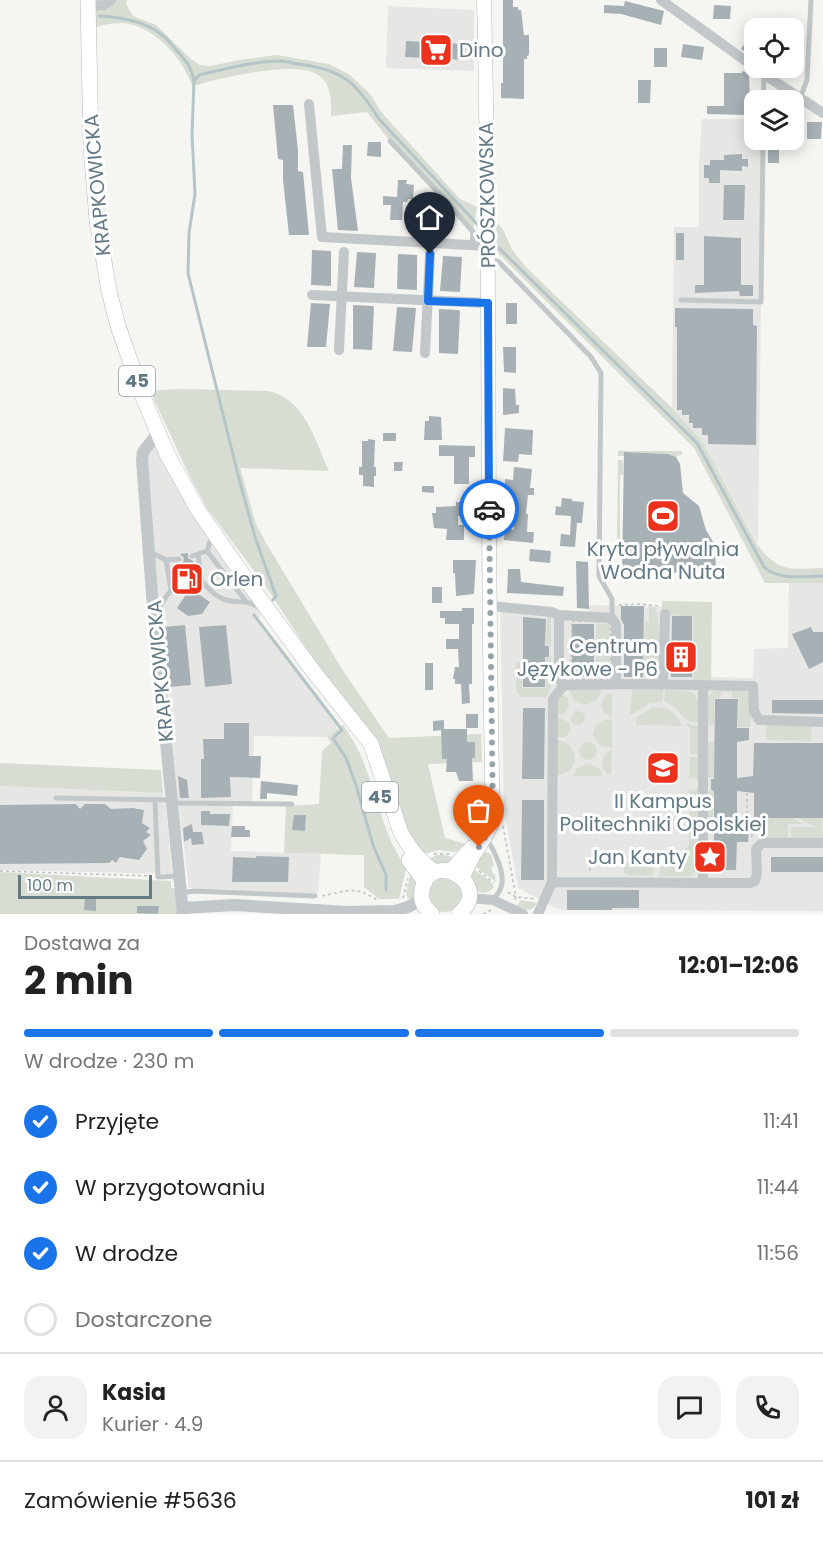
<!DOCTYPE html>
<html lang="pl">
<head>
<meta charset="utf-8">
<style>
  :root { --surface:#fff; --page:#f2f2f2; --text:#222; --muted:#767676; --line:#e0e0e0; --accent:#1a73e8 }
  body { margin:0; font-family:Poppins,sans-serif; background:var(--page); color:var(--text); height:100vh; display:flex; flex-direction:column; font-size:22px; white-space:nowrap }
  * { box-sizing:border-box; margin:0 }
  p { font-size:20px; color:var(--muted) }
  .icon { flex:none; width:33px; height:33px; fill:none; stroke:currentColor; stroke-width:2; stroke-linecap:round; stroke-linejoin:round }
  .map { position:relative; height:914px; overflow:hidden }
  .sheet { display:flex; flex-direction:column; background:var(--surface); flex:1 }
  .sheet>* { flex:none }
  .fabs { position:absolute; left:744px; top:18px; display:grid; gap:12px }
  .fabs a { display:grid; place-items:center; width:60px; height:60px; border-radius:12px; background:var(--surface); box-shadow:0 3px 15px #0003; font-size:30px }
  .scale { position:absolute; left:18px; bottom:15px; width:134px; box-sizing:border-box; padding-left:6px; border:3px solid #637984; border-top:0; font-size:16px; line-height:21px; white-space:nowrap; color:#637984; -webkit-text-stroke:4px #fff; paint-order:stroke }
  .pin { position:absolute; display:grid; place-items:center; width:51px; height:51px; color:#fff; margin:-62px -26px; border-radius:50% 50% 50% 0; rotate:-45deg; box-shadow:0 0 6px #0007 }
  .pin .icon { rotate:45deg }
  .courier { position:absolute; display:grid; place-items:center; width:60px; height:60px; margin:-30px; border:4px solid #1a73e8; border-radius:50%; background:#fff; color:#222; box-shadow:0 2px 8px #0007 }
  .summary em { font-style:normal; font-weight:700 }
  .summary div { display:flex; flex-direction:column-reverse }
  .summary { display:flex; align-items:center; justify-content:space-between; height:102px; padding:0 24px }
  h1 { font-size:39px; font-weight:700; line-height:45px }
  .bar { display:grid; grid-template-columns:repeat(4,1fr); gap:9px 6px; align-content:center; height:72px; padding:0 24px }
  .bar i { height:8px; border-radius:4px; background:var(--line) }
  .bar .selected { background:var(--accent) }
  .bar p { grid-column:span 4 }
  .line { display:flex; align-items:center; gap:15px; padding:0 24px; border-top:2px solid var(--line) }
  .line div { flex:1 }
  .round { display:grid; place-items:center; flex:none; width:63px; height:63px; border-radius:18px; background:var(--page) }
  ol { padding:0 24px; list-style:none }
  li { display:flex; align-items:center; gap:18px; height:66px }
  li p { margin-inline-start:auto }
  li .icon { padding:6px; border-radius:50%; background:var(--accent); color:#fff; stroke-width:4 }
  li:last-child { color:var(--muted) }
  li i { width:33px; height:33px; border:3px solid var(--line); border-radius:50% }
  .map>svg:first-child { display:block }
  .built { fill:#e6e7e5 }
  .green { fill:#d7ddd2 }
  .lines { fill:none; stroke-linecap:round; stroke-linejoin:round }
  .stream { stroke:#b5c5c7; stroke-width:3 }
  .building { fill:#a7b1b5 }
  .secondary-casing { stroke:#b4bbbe; stroke-width:15 }
  .primary-casing { stroke:#b5babd; stroke-width:16 }
  .path { stroke:#bec0c2; stroke-width:1.5; stroke-dasharray:3 3; stroke-linecap:butt }
  .service { stroke:#c2c7c9; stroke-width:5 }
  .minor { stroke:#c2c7c9; stroke-width:10 }
  .tertiary { stroke:#c2c7c9; stroke-width:12 }
  .secondary { stroke:#fff; stroke-width:14 }
  .primary { stroke:#fff; stroke-width:15 }
  .done { stroke:#96a4aa; stroke-width:6; stroke-dasharray:0 10.8 }
  .route { stroke:#1a73e8; stroke-width:8 }
  .labels { text-anchor:middle; stroke-width:6; stroke-linejoin:round; paint-order:stroke }
  .shield { fill:#fff; stroke:#92a1a9; stroke-width:1.5 }
  .shield-label { font-size:18px; font-weight:bold; fill:#637984 }
  .poi-label { font-size:20px; fill:#637984; stroke:#fff; text-anchor:start }
  .street-label { font-size:20px; fill:#637984; stroke:#fff }
</style>
</head>
<body>
<div class="map">
<svg width="823" height="914" viewBox="0 0 823 914">
  <rect width="100%" height="100%" fill="#f5f5f1"/>
  <!-- built -->
  <path class="built" d="M388,6L474,10V71L386,68Z
    M702,119H754V140H763L758,544L702,441L672,408L674,227H699V162Z
    M158,433L266,607L257,620L336,725L337,730L327,737L254,736L252,806H233L231,851L321,854L318,894L189,888L176,783L162,621L154,614L146,448Z
    M789,583H823V911L567,910L558,909L518,888L504,809L500,603L577,612H588L589,605L709,608V677L753,678L754,649L788,648Z
    M0,786L163,793L166,807L172,874L0,870Z"/>
  <!-- green -->
  <path class="green" d="M88,0H127L126,4L133,16L156,25L191,59L200,65L211,66L239,60L277,55L329,64L350,75L370,94L382,113L460,199L477,207L473,232L390,141L367,112L331,116C331,103 332,87 321,77C302,60 238,75 215,80C207,81 200,86 192,85C182,58 153,24 121,23C111,23 99,26 89,28Z
    M496,220L503,230L513,251L527,268L672,408L702,441L757,544C778,573 790,569 823,568V583H765L694,448L495,250Z
    M178,389L268,391C305,398 315,441 329,471L240,468L256,524L266,543L342,669L389,738L481,734L482,762L428,764L445,838L466,844L456,852L439,850L423,854L408,832L378,746L352,708L316,663L269,591L207,508L191,479L150,391Z
    M618,451H682V454L676,457L668,454L624,452V456H618Z
    M618,460H623V475H620V539H617Z
    M662,601L712,602L711,680H693V616L667,615L662,612Z
    M649,606L655,608L658,614L660,676L655,680H649V662H644L645,623L649,622Z
    M547,615H551V646L546,645Z
    M596,624H609L610,626H609L610,673L608,677H596Z
    M551,657V687L546,697H522L516,691V664L522,660V688H546V658Z
    M569,689H602L598,699L586,705L574,701Z
    M632,689H663L662,702L650,703L633,714H630Z
    M716,689L746,691C754,700 751,715 750,727H738L739,699L732,698V692H721V698H714V725H707L708,696Z
    M665,690C699,691 698,690 700,724L686,720L675,707L664,702Z
    M612,693V717L604,713L601,705L605,696Z
    M561,694L568,699L569,707L564,714L557,715V703Z
    M652,707C667,706 677,712 682,726L636,725V718Z
    M571 718a7 7 0 1 1 14 0a7 7 0 1 1-14 0Z
    M561,718L568,722L571,728L568,735L564,737H557V719Z
    M605,720H612V747H605L599,745L593,735L596,725Z
    M686,723L700,727V754H690V727L687,726Z
    M766,724H812L811,741L766,740Z
    M343,725C351,736 358,748 363,761C379,800 382,832 406,868L399,899H379L364,887V855L284,853L286,806L319,804L322,751L331,743L327,737Z
    M557,740C568,741 573,747 575,758C573,769 567,775 556,775Z
    M579 751a9 9 0 1 1 18 0a9 9 0 1 1-18 0Z
    M707,742H714V778L706,777Z
    M612,749L611,776C599,769 600,756 612,749Z
    M690,757H701L700,778H689Z
    M0,763L161,770L163,793L0,786Z
    M588,764L598,767L603,776H573L578,767Z
    M689,790H700V808H689Z
    M709,791H714L713,827H707V793Z
    M689,811H700L699,867L690,876L659,877L661,863H680V854L689,845Z
    M760,818H792L804,824H788V839H760Z
    M797,818H822L823,840H791V827H816Z
    M483,851L491,854L494,866L491,867L493,874H495L496,882L476,867L475,863Z
    M437,855H444L458,858L443,867L426,861Z
    M624,862L653,863V876L629,875L624,873Z
    M470,867L490,881L494,887L488,892L482,893C469,888 470,879 470,867Z
    M0,872L171,881V888L176,889L178,914H0Z
    M414,872C418,882 418,892 411,901L406,895L410,875Z
    M428 895a17 17 0 1 1 34 0a17 17 0 1 1-34 0Z
    M521,900L537,903C532,912 525,911 517,906Z"/>
  <g class="lines">
    <!-- stream -->
    <path class="stream" d="M99,16C121,17 145,21 162,35C168,39 173,47 178,52C186,61 192,68 194,81
      M495,244L697,443L764,567C779,581 804,576 823,576
      M273,600L276,596L255,537L239,479L188,273L189,233L195,194L192,134L194,81L199,75C226,69 254,61 281,61C287,61 293,64 299,64C343,70 356,82 379,119L478,225
      M254,615L342,730L333,738L346,758L356,785L373,845L386,875V890"/>
  </g>
  <!-- building -->
  <path class="building" d="M503,0H513V7H518V10H521L524,35H529V55L527,56V59H524V99L501,98V83H503Z
    M625,1L664,11L661,25L621,14L604,13V5L624,6Z
    M714,5L731,6L730,19H713Z
    M747,40L754,46V58L741,49Z
    M406,41L466,44V60L405,57Z
    M683,44L704,47L702,60L681,57Z
    M654,48H667V67H654Z
    M742,71L749,73L750,102H754V119H746V115L707,114V106H724V73H742Z
    M638,80H651L650,103H638Z
    M273,105H293L298,150V171L303,172L309,235H289L283,180V160L278,159Z
    M807,122H822L821,139H807Z
    M768,140H779V163H768Z
    M368,142H381V157L367,156Z
    M343,145H352L351,178L358,231L338,230L332,169H342Z
    M742,154V159H748V167L742,166V171L720,170V183H709V178H704V165H710V160H724V155Z
    M398,180H407L406,184L414,185L413,199H408L407,202H403L402,220H390L391,205H383V196L397,197Z
    M724,185H745L744,220H723Z
    M409,217L425,218L424,231L412,230V226H409Z
    M676,233H684V260H676Z
    M704,236L741,238V285H753V296H740L739,291L695,293V285H704Z
    M312,250L331,251V286L311,285Z
    M357,252L376,253L374,288L354,287Z
    M398,254L417,255V290L397,289Z
    M443,256L462,257L460,292L440,291Z
    M311,303L330,304L326,347H307Z
    M506,303H517V324H506Z
    M353,305L373,306L374,308L372,350L353,349Z
    M397,307L416,308L412,352L393,351Z
    M675,308L753,309V325L757,326L756,445L708,444V435H702V428H693V423H689V415H682V410H677V327H675Z
    M439,309L459,310L460,312L458,354L439,353Z
    M503,347H516V373L504,372Z
    M503,388L515,389L516,405H519V413L503,415Z
    M429,416L441,417L442,440H424L425,421H429Z
    M505,428L533,430L532,455L519,454L518,462L503,461Z
    M383,433H396V441H383Z
    M368,439L375,440L374,467H376V476H374V487L363,486V475H359V467H362V441H368Z
    M439,445L475,446V457H469V484H454V456H439Z
    M624,452L668,454L676,457L680,464L683,493L699,506L706,530L715,545L716,573L622,572Z
    M394,462H403L402,471H394Z
    M514,467L532,469L530,488H534V495H528L526,514H528L527,532H534L533,543L504,540L505,529L514,530V516H504L505,479L513,480Z
    M422,486H434V493L422,492Z
    M562,498L572,499V501L584,502L582,523H577L575,547L560,546L561,534L570,535L571,516L555,515L556,506L561,507Z
    M456,502L476,503V513H465V516H458V525H464V540H446L447,529L434,528L432,513H436V507L456,506Z
    M530,549L551,551L550,563L529,561Z
    M188,553V558L193,561L195,578L192,581L191,584L197,588L198,594L210,602L202,614L188,616L177,608L185,596L184,589L188,584L186,581L182,579L179,564L183,562L184,558L180,554Z
    M453,560H476L474,594L456,596L455,573H453Z
    M576,561L588,562L589,609L577,608Z
    M508,569H520L521,582L564,587L563,596L507,593Z
    M432,587H442V603H432Z
    M621,606H644L643,677H624V625L621,619Z
    M462,608H474V624H472V684H469L470,703L462,704L461,684H455V679H453L455,667H459L458,649H446V639H459V624H445V618H440V611H462Z
    M672,616H692V677H671Z
    M523,617L546,619L545,646H549V657H545V687H523Z
    M572,624H594V677H572Z
    M185,625L191,685L169,687L163,627Z
    M226,625L232,684L205,687L199,627Z
    M811,627L813,632H823V662L809,669L792,634Z
    M425,663H433V690H425Z
    M715,699H738L737,728H749V740L737,742V778L753,776L754,743H823V818H754V793L737,791V830H749L748,842H737L736,870H714V791L711,790V779H714Z
    M772,700H823V714L772,713Z
    M523,708H545L544,779H522Z
    M466,714H478V728H466Z
    M444,720V729H467V742H475V758H472L473,781H459L456,772H446L447,759H442L441,730L433,731V721Z
    M224,723H249V756H261L260,778L230,777L231,797L201,798V759H204L203,739H224Z
    M178,776L187,780L189,798H180Z
    M261,781L298,785L297,796L267,793V799H260Z
    M479,798L481,823L467,824L466,799Z
    M522,800H544V880H521Z
    M76,804L80,809L85,804H105L111,809L133,808L144,810L142,823L150,828L146,832L151,835L143,841L147,849L139,860L120,857L116,863L112,860L109,863L0,864V805Z
    M201,811H210V814H230L229,826L201,825Z
    M294,815H306L305,831L292,830Z
    M192,824L193,832H202L204,844L192,845L191,838L184,842L183,828Z
    M232,826H245V830H250V837H231Z
    M256,856L289,857L288,882H232L233,857L256,858Z
    M771,857H823V872H771Z
    M567,890H639V908H612V910H567Z
    M85,898L96,899V911L84,910Z
    M137,906H159L158,914L137,913Z"/>
  <g class="lines">
    <defs>
      <path id="secondary" d="M447,871L453,868L472,847
        M463,879C468,857 486,842 493,820C486,547 491,273 484,0"/>
      <path id="primary" d="M88,0L91,147L97,220L109,291L118,326L141,392L167,454L198,510L252,588L310,667L371,744L401,833C410,848 420,863 436,872
        M409,860L425,882
        M432,914C424,908 420,900 422,890C429,848 495,883 459,914"/>
    </defs>
    <!-- secondary casing -->
    <use href="#secondary" class="secondary-casing"/>
    <!-- primary casing -->
    <use href="#primary" class="primary-casing"/>
    <!-- path -->
    <path class="path" d="M619,605L640,604L658,606
      M572,621L607,622L610,624L611,679L609,680L571,679Z
      M747,793V814L752,826V840
      M503,826L516,897L514,900
      M434,854H450
      M0,871L152,876
      M479,871L494,883
      M590,871V863
      M508,892L516,897L535,899
      M322,896C347,891 354,885 377,900
      M403,898L408,879
      M483,914L491,910"/>
    <!-- service -->
    <path class="service" d="M800,98L807,80L811,0
      M763,100L764,75
      M390,141L449,204L473,232L472,245
      M490,258L499,262L591,357L601,373L599,576L612,599V618
      M681,300L761,302L763,140
      M207,551L245,600
      M152,553L166,560L179,559
      M198,555L202,582
      M192,556L207,551L212,536
      M166,560L171,589
      M196,583L202,582C210,589 215,597 226,600C241,604 244,598 260,608
      M155,613C165,601 167,589 183,584
      M56,798L167,800L177,803L292,804
      M155,801L158,877L178,876
      M487,839C494,850 506,874 501,887C500,892 496,896 493,900
      M182,893L194,891L315,896"/>
    <!-- minor -->
    <path class="minor" d="M661,0L768,77L823,113
      M89,6L104,5L111,0
      M309,104L322,237L488,246
      M312,295L488,303
      M339,350L344,252
      M425,353L430,254
      M491,606L552,612L559,615L612,618L616,625V684
      M559,615V679L564,685
      M663,684L665,614
      M564,685L639,684L753,686L754,711L759,720L823,722
      M552,882L703,883V686
      M703,883H750L755,881L757,873L756,849L762,843H823
      M468,898L493,900L523,914
      M538,914L552,882L553,699L564,685"/>
    <!-- tertiary -->
    <path class="tertiary" d="M158,433L143,452L142,460L154,621L183,914
      M183,908L234,905L348,912L395,911L408,907L421,900"/>
    <!-- secondary -->
    <use href="#secondary" class="secondary"/>
    <!-- primary -->
    <use href="#primary" class="primary"/>
  </g>
  <g class="lines">
    <!-- done -->
    <path class="done" d="M479,847L490,829L493,820L489,509"/>
    <!-- route -->
    <path class="route" d="M430,254L428,301L488,303L489,509"/>
  </g>
  <!-- icons -->
  <defs>
    <symbol id="supermarket-square" viewBox="-11 -11 22 22"><rect x="-9" y="-9" width="18" height="18" rx="4" fill="#ea321d" stroke="#fff"/><path d="M-6-5.5h2.5l.6 2H6L4.5 2H-2.5L-4.4-4H-6ZM-1.5 3.2a1.3 1.3 0 1 0 .1 0ZM3 3.2a1.3 1.3 0 1 0 .1 0Z" fill="#fff"/></symbol>
    <symbol id="stadium-square" viewBox="-11 -11 22 22"><rect x="-9" y="-9" width="18" height="18" rx="4" fill="#ea321d" stroke="#fff"/><path d="M0-5a6.5 5 0 1 0 0 10a6.5 5 0 1 0 0-10ZM-3.5-1.8h7v3.6h-7Z" fill="#fff"/></symbol>
    <symbol id="fuel-square" viewBox="-11 -11 22 22"><rect x="-9" y="-9" width="18" height="18" rx="4" fill="#ea321d" stroke="#fff"/><path d="M-5.5-6h7V0h2V4h1.3V-2.5L3-4.5l.8-.8L6-3V5H2.5V1h-1V6h-7ZM-4.2-4.7v3.2H.2V-4.7Z" fill="#fff"/></symbol>
    <symbol id="building-square" viewBox="-11 -11 22 22"><rect x="-9" y="-9" width="18" height="18" rx="4" fill="#ea321d" stroke="#fff"/><path d="M-4-6H4V6H1V3H-1V6H-4ZM-2.5-4.3h1.7v1.8h-1.7ZM.8-4.3h1.7v1.8H.8ZM-2.5-1h1.7V.8h-1.7ZM.8-1h1.7V.8H.8Z" fill="#fff"/></symbol>
    <symbol id="university-square" viewBox="-11 -11 22 22"><rect x="-9" y="-9" width="18" height="18" rx="4" fill="#ea321d" stroke="#fff"/><path d="M0-5L7-2L0 1L-7-2ZM-4 1L0 2.5L4 1V4Q0 6-4 4Z" fill="#fff"/></symbol>
    <symbol id="sight-square" viewBox="-11 -11 22 22"><rect x="-9" y="-9" width="18" height="18" rx="4" fill="#ea321d" stroke="#fff"/><path d="M0-6L1.8-2.2L6-1.7L2.9 1.2L3.7 5.4L0 3.3L-3.7 5.4L-2.9 1.2L-6-1.7L-1.8-2.2Z" fill="#fff"/></symbol>
  </defs>
  <g fill-rule="evenodd">
    <use href="#supermarket-square" x="417" y="31" width="38" height="38"/>
    <use href="#stadium-square" x="644" y="497" width="38" height="38"/>
    <use href="#fuel-square" x="168" y="560" width="38" height="38"/>
    <use href="#building-square" x="662" y="638" width="38" height="38"/>
    <use href="#university-square" x="644" y="749" width="38" height="38"/>
    <use href="#sight-square" x="691" y="838" width="38" height="38"/>
  </g>
  <g class="labels">
    <!-- shield labels -->
    <g class="shield">
      <rect x="119" y="366" width="36" height="30" rx="4.5"/>
      <rect x="362" y="782" width="36" height="30" rx="4.5"/>
    </g>
    <g class="shield-label">
      <text x="137" y="387">45</text>
      <text x="380" y="803">45</text>
    </g>
    <!-- poi labels -->
    <g class="poi-label">
      <text x="459" y="57">Dino</text>
      <text x="663" y="556" text-anchor="middle">Kryta pływalnia<tspan x="663" dy="23">Wodna Nuta</tspan></text>
      <text x="210" y="586">Orlen</text>
      <text x="658" y="653" text-anchor="end">Centrum<tspan x="658" dy="23">Językowe - P6</tspan></text>
      <text x="663" y="808" text-anchor="middle">II Kampus<tspan x="663" dy="23">Politechniki Opolskiej</tspan></text>
      <text x="687" y="864" text-anchor="end">Jan Kanty</text>
    </g>
    <!-- street labels -->
    <g class="street-label">
      <text transform="translate(97 185) rotate(-95)" y="7">KRAPKOWICKA</text>
      <text transform="translate(487 195) rotate(-91)" y="7">PRÓSZKOWSKA</text>
      <text transform="translate(160 671) rotate(-95)" y="7">KRAPKOWICKA</text>
    </g>
  </g>
</svg>
<div class="fabs">
<a><svg class="icon" aria-label="locate" viewBox="0 0 24 24"><circle cx="12" cy="12" r="6"/><path d="M12 2v4M12 18v4M2 12h4M18 12h4"/></svg></a>
<a><svg class="icon" aria-label="layers" viewBox="0 0 24 24"><path d="M12 4l9 5-9 5-9-5zM3 14l9 5 9-5"/></svg></a>
</div>
<div class="scale">100 m</div>
<div class="pin" style="left:479px;top:847px;background:#ea580c"><svg class="icon" aria-label="bag" viewBox="0 0 24 24"><path d="M5 8h14l-1 12H6zM9 8a3 3 0 0 1 6 0"/></svg></div>
<div class="pin" style="left:430px;top:254px;background:#1f2937"><svg class="icon" aria-label="home" viewBox="0 0 24 24"><path d="M3 11l9-7 9 7M6 9v11h12V9"/></svg></div>
<div class="courier" style="left:489px;top:509px"><svg class="icon" aria-label="car" viewBox="0 0 24 24"><path d="M5 17H2v-5l4-1 3-4h7l3 4 3 1v5h-3M9 17h6M6 11h13"/><circle cx="7" cy="17" r="2"/><circle cx="17" cy="17" r="2"/></svg></div>
</div>
<section class="sheet">
<div class="summary"><div><h1>2 min</h1><p>Dostawa za</p></div><em>12:01–12:06</em></div>
<div class="bar"><i class="selected"></i><i class="selected"></i><i class="selected"></i><i></i><p>W drodze · 230 m</p></div>
<ol>
<li><svg class="icon" aria-label="check" viewBox="0 0 24 24"><path d="M5 12l5 5 9-10"/></svg>Przyjęte<p>11:41</p></li>
<li><svg class="icon" aria-label="check" viewBox="0 0 24 24"><path d="M5 12l5 5 9-10"/></svg>W przygotowaniu<p>11:44</p></li>
<li><svg class="icon" aria-label="check" viewBox="0 0 24 24"><path d="M5 12l5 5 9-10"/></svg>W drodze<p>11:56</p></li>
<li><i></i>Dostarczone</li>
</ol>
<div class="line" style="height:108px"><a class="round"><svg class="icon" aria-label="person" viewBox="0 0 24 24"><circle cx="12" cy="8" r="4"/><path d="M4 21q1-7 8-7t8 7"/></svg></a><div><b>Kasia</b><p>Kurier · 4.9</p></div><a class="round"><svg class="icon" aria-label="chat" viewBox="0 0 24 24"><path d="M4 5h16v11H9l-5 4z"/></svg></a><a class="round"><svg class="icon" aria-label="phone" viewBox="0 0 24 24"><path d="M5 4h4l2 5-3 2q2 4 5 5l2-3 5 2v4C11 20 4 13 5 4z"/></svg></a></div>
<div class="line" style="height:78px"><div>Zamówienie #5636</div><b>101 zł</b></div>
</section>
</body>
</html>
